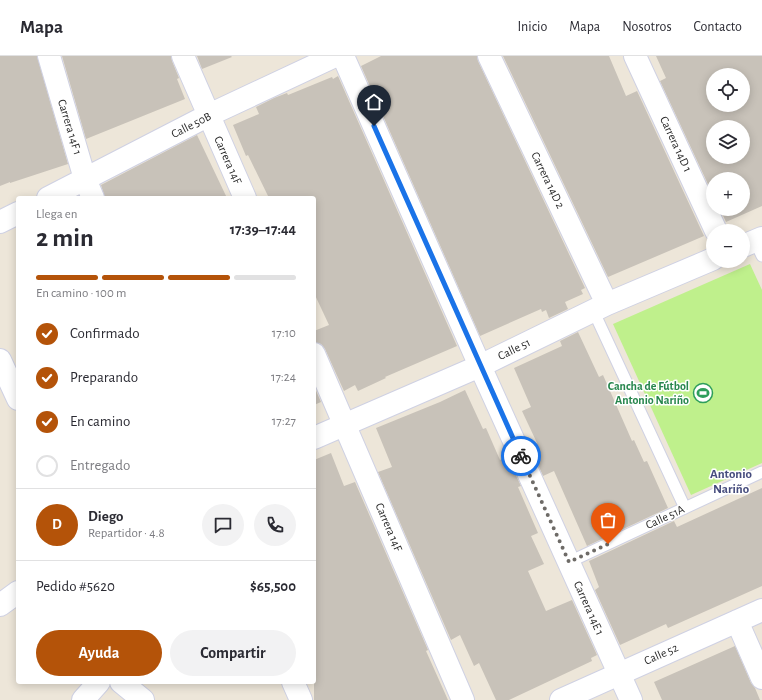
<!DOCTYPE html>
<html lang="es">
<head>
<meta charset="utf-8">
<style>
  :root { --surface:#fff; --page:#f2f2f3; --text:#2b2b33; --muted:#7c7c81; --line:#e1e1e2; --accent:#b45309 }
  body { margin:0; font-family:"Alegreya Sans",sans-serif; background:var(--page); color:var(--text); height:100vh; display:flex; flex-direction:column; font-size:15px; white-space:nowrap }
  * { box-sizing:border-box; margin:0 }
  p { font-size:13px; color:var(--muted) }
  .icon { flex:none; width:22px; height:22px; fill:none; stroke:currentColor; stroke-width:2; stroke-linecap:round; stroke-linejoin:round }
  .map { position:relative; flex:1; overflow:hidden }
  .drawer { position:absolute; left:16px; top:140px; width:300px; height:488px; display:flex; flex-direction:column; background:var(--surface); border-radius:4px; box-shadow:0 2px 10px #0003 }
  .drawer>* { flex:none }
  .fabs { position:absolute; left:706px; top:12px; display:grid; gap:8px }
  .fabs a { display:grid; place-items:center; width:44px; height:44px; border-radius:50%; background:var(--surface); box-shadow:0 2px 10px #0003; font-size:20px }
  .pin { position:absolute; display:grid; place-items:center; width:34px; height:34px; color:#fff; margin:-41px -17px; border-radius:50% 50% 50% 0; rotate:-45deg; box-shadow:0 0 4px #0007 }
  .pin .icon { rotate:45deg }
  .courier { position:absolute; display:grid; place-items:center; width:40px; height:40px; margin:-20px; border:3px solid #1a73e8; border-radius:50%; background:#fff; color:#222; box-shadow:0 1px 5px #0007 }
  .summary em { font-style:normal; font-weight:700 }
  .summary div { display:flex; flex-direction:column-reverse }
  .summary { display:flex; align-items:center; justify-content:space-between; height:68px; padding:0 20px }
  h1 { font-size:26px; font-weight:700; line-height:30px }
  .bar { display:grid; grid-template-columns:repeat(4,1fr); gap:6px 4px; align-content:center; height:48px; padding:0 20px }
  .bar i { height:5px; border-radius:3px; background:var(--line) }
  .bar .selected { background:var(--accent) }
  .bar p { grid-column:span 4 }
  .line { display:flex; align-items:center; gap:10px; padding:0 20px; border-top:1px solid var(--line) }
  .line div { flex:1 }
  .round { display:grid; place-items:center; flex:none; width:42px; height:42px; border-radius:21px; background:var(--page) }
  ol { padding:0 20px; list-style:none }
  li { display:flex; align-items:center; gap:12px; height:44px }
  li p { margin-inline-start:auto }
  li .icon { padding:4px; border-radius:50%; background:var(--accent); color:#fff; stroke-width:4 }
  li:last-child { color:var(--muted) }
  li i { width:22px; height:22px; border:2px solid var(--line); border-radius:50% }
  .button { display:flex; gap:8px; margin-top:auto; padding:8px 20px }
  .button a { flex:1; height:46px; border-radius:24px; background:var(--accent); color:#fff; font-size:16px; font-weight:700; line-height:46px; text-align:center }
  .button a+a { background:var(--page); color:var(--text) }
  header { display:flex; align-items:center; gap:24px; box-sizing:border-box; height:56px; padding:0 20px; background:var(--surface); border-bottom:1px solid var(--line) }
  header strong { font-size:19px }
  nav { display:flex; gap:22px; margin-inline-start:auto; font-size:14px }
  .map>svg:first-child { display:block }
  .pitch { fill:#bff08c }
  .building { fill:#c8c2b9; fill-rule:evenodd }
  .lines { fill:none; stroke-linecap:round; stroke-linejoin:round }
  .lane-casing { stroke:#cfd1e3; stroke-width:13 }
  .street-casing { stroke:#cfd1e3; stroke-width:24 }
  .lane { stroke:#fff; stroke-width:11 }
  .street { stroke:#fff; stroke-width:22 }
  .done { stroke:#6e6b67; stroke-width:4; stroke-dasharray:0 7.2 }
  .route { stroke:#1a73e8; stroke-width:5 }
  .labels { text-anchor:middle; stroke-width:3; stroke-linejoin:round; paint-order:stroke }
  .street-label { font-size:12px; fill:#292929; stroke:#fff }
  .leisure-label { font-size:12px; font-weight:bold; fill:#27864d; stroke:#fff; text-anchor:end }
  .neighbourhood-label { font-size:13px; font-weight:bold; fill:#464c7d; stroke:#fff }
</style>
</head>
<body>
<header>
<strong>Mapa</strong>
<nav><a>Inicio</a><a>Mapa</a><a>Nosotros</a><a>Contacto</a></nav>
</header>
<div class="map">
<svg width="762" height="644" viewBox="0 0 762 644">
  <rect width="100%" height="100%" fill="#ede6d9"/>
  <!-- pitch -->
  <path class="pitch" d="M750,208L762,234V407L691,439L613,268Z"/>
  <!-- building -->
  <path class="building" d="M0,0H37L68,108L10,127V126L0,130Z
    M62,0H171L172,5L179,22L177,23L185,43L86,83Z
    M197,0H231L232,1L202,13Z
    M381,0H477L478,5L585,232L581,234L583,238L565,246L568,253L549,262L546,254L542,256L541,253L480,280L361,10Z
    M503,0H609L626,40L637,35L704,180L608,221Z
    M656,0H762V150L726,166L720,153H743V123H713V139L660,25L666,22ZM713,19H743V49H713ZM713,71H743V101H713Z
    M338,20L457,290L385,321L386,322L358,335L355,329L344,335L325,293L321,288L314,286V275L329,269L314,237V142H269L248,99L246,100L233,69L259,58L256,51L274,42L287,37L288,39L332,21L333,23Z
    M197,79L227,142H105L101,129Z
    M578,276L599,321L603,319L632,385L634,384L644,406L647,405L668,452L587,490L554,415L543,420L530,390L537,387L522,355L531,351L514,312L562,290L560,285Z
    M314,330L321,346L314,349Z
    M465,334L483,373L486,372L500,404L507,401L521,430L518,431L538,477L531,480L544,508L528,515L546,555L572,544L597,599L591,602L592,605L509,644H496L479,607L474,610L460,579L451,584L378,416L392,411L376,372L440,346Z
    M331,397L344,430L355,426L428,594L426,595L448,644H314V404Z
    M762,432V530L668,572L666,568L620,589L595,534L599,531L589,505L674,465L677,471Z
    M735,590L751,627L755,632L760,644H662L654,626Z"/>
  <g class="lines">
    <defs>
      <path id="lane" d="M755,185L762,200
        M593,254L685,452
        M569,506L762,416"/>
      <path id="street" d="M49,0L85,123L93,142
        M183,0L245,142
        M343,0L480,310L631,644
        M489,0L607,248
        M635,0L716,175
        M48,142L209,59L335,0
        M0,166L18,157
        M743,190L762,182
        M314,298L463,644
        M0,304L18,343
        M314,382L480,310L607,248L713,203
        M0,549L18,536
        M737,565L762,622
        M121,626L143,644
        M293,626L301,644
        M83,644L99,626
        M561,644L762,554"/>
    </defs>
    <!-- lane casing -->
    <use href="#lane" class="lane-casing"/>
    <!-- street casing -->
    <use href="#street" class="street-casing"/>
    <!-- lane -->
    <use href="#lane" class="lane"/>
    <!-- street -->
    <use href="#street" class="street"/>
  </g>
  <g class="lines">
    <!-- done -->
    <path class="done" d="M521,400L569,506L608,488"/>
    <!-- route -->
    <path class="route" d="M374,70L521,400"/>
  </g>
  <!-- icons -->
  <defs>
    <symbol id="stadium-ring" viewBox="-11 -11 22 22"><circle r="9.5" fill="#fff" stroke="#2e9e5b" stroke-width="1.5"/><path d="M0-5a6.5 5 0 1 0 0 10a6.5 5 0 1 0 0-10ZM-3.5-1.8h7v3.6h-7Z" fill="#2e9e5b"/></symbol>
  </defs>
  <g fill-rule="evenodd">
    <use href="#stadium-ring" x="692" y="326" width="22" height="22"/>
  </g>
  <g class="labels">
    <!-- street labels -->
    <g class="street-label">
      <text transform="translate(191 69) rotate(-27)" y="4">Calle 50B</text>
      <text transform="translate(70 71) rotate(73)" y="4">Carrera 14F 1</text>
      <text transform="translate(676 88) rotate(65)" y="4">Carrera 14D 1</text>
      <text transform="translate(228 104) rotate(66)" y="4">Carrera 14F</text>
      <text transform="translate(548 124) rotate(64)" y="4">Carrera 14D 2</text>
      <text transform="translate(514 293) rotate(-26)" y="4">Calle 51</text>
      <text transform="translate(665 461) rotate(-25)" y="4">Calle 51A</text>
      <text transform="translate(389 471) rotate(67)" y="4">Carrera 14F</text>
      <text transform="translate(589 552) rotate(66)" y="4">Carrera 14E 1</text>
      <text transform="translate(661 598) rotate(-24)" y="4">Calle 52</text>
    </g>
    <!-- leisure labels -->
    <g class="leisure-label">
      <text x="689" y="334">Cancha de Fútbol<tspan x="689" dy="14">Antonio Nariño</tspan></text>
    </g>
    <!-- neighbourhood labels -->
    <g class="neighbourhood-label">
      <text x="731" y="422">Antonio<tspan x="731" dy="15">Nariño</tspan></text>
    </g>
  </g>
</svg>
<div class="fabs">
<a><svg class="icon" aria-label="locate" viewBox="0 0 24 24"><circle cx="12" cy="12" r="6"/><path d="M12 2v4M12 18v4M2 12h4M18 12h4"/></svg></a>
<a><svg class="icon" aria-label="layers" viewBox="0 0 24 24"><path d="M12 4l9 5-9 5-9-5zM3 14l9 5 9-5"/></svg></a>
<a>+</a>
<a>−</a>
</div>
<div class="pin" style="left:608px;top:488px;background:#ea580c"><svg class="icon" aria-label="bag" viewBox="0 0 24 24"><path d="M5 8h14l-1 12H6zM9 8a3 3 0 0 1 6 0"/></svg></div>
<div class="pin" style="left:374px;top:70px;background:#1f2937"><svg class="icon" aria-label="home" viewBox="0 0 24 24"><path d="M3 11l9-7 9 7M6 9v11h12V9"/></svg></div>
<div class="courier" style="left:521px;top:400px"><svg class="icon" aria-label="bike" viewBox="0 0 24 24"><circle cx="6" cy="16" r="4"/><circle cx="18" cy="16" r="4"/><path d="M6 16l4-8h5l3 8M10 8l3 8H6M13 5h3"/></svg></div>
<section class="drawer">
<div class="summary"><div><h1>2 min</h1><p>Llega en</p></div><em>17:39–17:44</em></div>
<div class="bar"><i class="selected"></i><i class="selected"></i><i class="selected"></i><i></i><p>En camino · 100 m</p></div>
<ol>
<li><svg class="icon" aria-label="check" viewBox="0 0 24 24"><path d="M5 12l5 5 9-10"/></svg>Confirmado<p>17:10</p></li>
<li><svg class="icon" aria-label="check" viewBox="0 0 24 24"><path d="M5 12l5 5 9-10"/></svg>Preparando<p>17:24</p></li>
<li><svg class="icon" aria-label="check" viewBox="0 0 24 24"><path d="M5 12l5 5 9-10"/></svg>En camino<p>17:27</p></li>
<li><i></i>Entregado</li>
</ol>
<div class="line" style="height:72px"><b class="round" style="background:var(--accent);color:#fff">D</b><div><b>Diego</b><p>Repartidor · 4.8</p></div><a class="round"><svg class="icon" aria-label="chat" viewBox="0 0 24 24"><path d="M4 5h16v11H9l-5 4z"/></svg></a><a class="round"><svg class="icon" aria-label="phone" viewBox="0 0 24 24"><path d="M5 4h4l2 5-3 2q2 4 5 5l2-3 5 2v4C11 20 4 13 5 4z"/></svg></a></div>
<div class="line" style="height:52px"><div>Pedido #5620</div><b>$65,500</b></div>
<div class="button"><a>Ayuda</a><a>Compartir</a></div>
</section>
</div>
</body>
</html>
